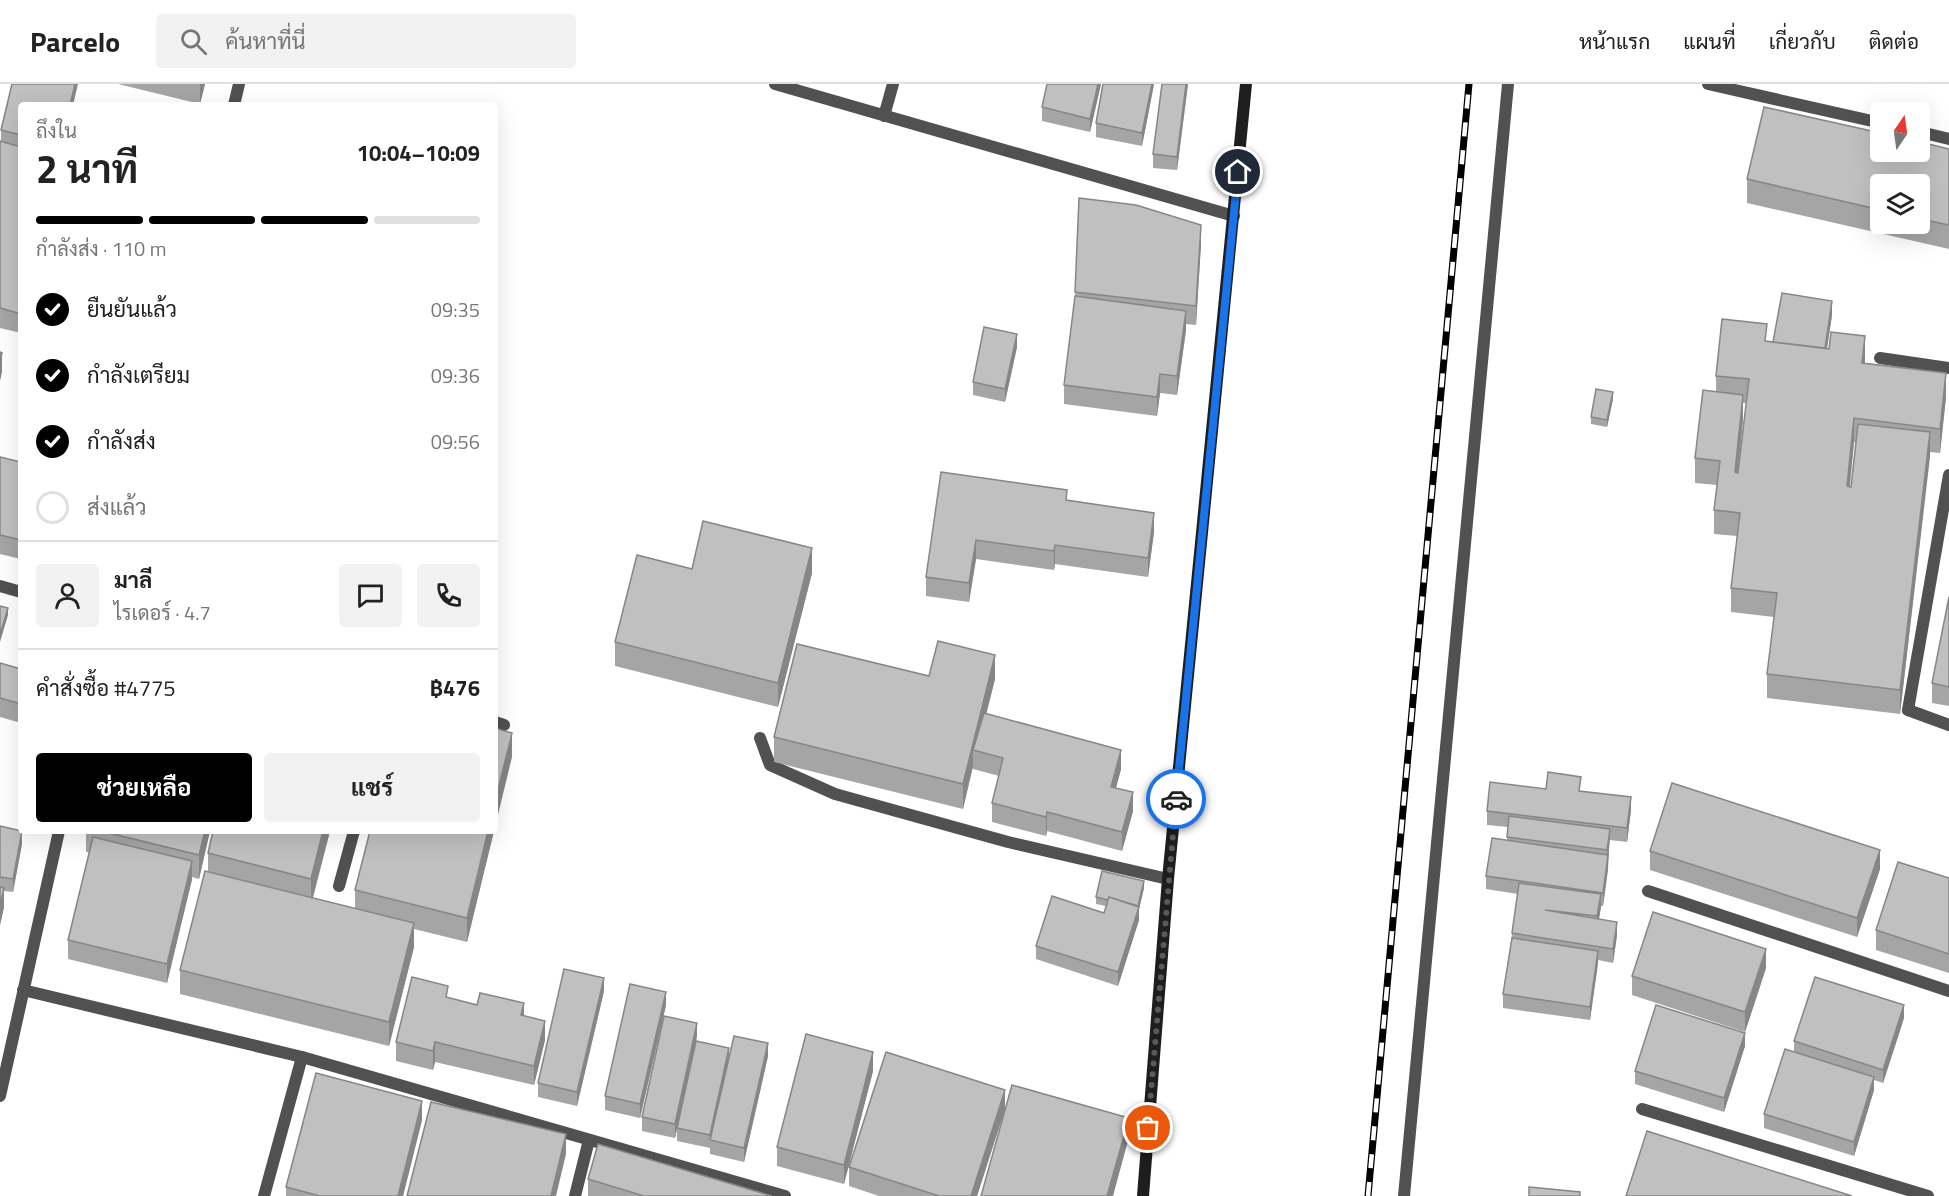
<!DOCTYPE html>
<html lang="th">
<head>
<meta charset="utf-8">
<style>
  :root { --surface:#fff; --page:#f2f2f2; --text:#222; --muted:#767676; --line:#e0e0e0; --accent:#000 }
  body { margin:0; font-family:"Titillium Web",Sarabun,sans-serif; background:var(--page); color:var(--text); height:100vh; display:flex; flex-direction:column; font-size:22px; white-space:nowrap }
  * { box-sizing:border-box; margin:0 }
  p { font-size:20px; color:var(--muted) }
  .icon { flex:none; width:33px; height:33px; fill:none; stroke:currentColor; stroke-width:2; stroke-linecap:round; stroke-linejoin:round }
  .map { position:relative; flex:1; overflow:hidden }
  .sheet { position:absolute; left:18px; top:18px; width:480px; height:732px; display:flex; flex-direction:column; background:var(--surface); border-radius:6px; box-shadow:0 6px 24px #0002 }
  .sheet>* { flex:none }
  .needle { width:39px; rotate:13deg }
  .buttons { position:absolute; left:1870px; top:18px; display:grid; gap:12px }
  .buttons a { display:grid; place-items:center; width:60px; height:60px; border-radius:6px; background:var(--surface); box-shadow:0 6px 24px #0002; font-size:30px }
  .pin { position:absolute; display:grid; place-items:center; width:51px; height:51px; color:#fff; margin:-26px; border:3px solid #fff; border-radius:50%; box-shadow:0 2px 6px #0007 }
  .courier { position:absolute; display:grid; place-items:center; width:60px; height:60px; margin:-30px; border:4px solid #1a73e8; border-radius:50%; background:#fff; color:#222; box-shadow:0 2px 8px #0007 }
  .summary em { font-style:normal; font-weight:700 }
  .summary div { display:flex; flex-direction:column-reverse }
  .summary { display:flex; align-items:center; justify-content:space-between; height:102px; padding:0 18px }
  h1 { font-size:39px; font-weight:700; line-height:45px }
  .bar { display:grid; grid-template-columns:repeat(4,1fr); gap:9px 6px; align-content:center; height:72px; padding:0 18px }
  .bar i { height:8px; border-radius:4px; background:var(--line) }
  .bar .on { background:var(--accent) }
  .bar p { grid-column:span 4 }
  .line { display:flex; align-items:center; gap:15px; padding:0 18px; border-top:2px solid var(--line) }
  .line div { flex:1 }
  .round { display:grid; place-items:center; flex:none; width:63px; height:63px; border-radius:6px; background:var(--page) }
  ol { padding:0 18px; list-style:none }
  li { display:flex; align-items:center; gap:18px; height:66px }
  li p { margin-inline-start:auto }
  li .icon { padding:6px; border-radius:50%; background:var(--accent); color:#fff; stroke-width:4 }
  li:last-child { color:var(--muted) }
  li i { width:33px; height:33px; border:3px solid var(--line); border-radius:50% }
  .action { display:flex; gap:12px; margin-top:auto; padding:12px 18px }
  .action a { flex:1; height:69px; border-radius:6px; background:var(--accent); color:#fff; font-size:24px; font-weight:700; line-height:69px; text-align:center }
  .action a+a { background:var(--page); color:var(--text) }
  header { display:flex; align-items:center; gap:36px; box-sizing:border-box; height:84px; padding:0 30px; background:var(--surface); border-bottom:2px solid var(--line) }
  header strong { font-size:28px }
  nav { display:flex; gap:33px; margin-inline-start:auto; font-size:21px }
  .search { width:420px; height:54px; background:var(--page); display:flex; align-items:center; gap:15px; box-sizing:border-box; padding:0 21px; border-radius:6px; color:var(--muted); font-size:22px }
  .map>svg:first-child { display:block }
  .lines { fill:none; stroke-linecap:round; stroke-linejoin:round }
  .lane { stroke:#515151; stroke-width:12 }
  .street { stroke:#515151; stroke-width:12 }
  .secondary { stroke:#1e1e1e; stroke-width:12 }
  .rail-casing { stroke:#000; stroke-width:7 }
  .rail { stroke:#fff; stroke-width:4.5; stroke-dasharray:14; stroke-linecap:butt }
  .wall { fill:#a5a5a5; fill-rule:evenodd }
  .shaded-wall { fill:#868686 }
  .building { fill:#c0c0c0; stroke:#868686; stroke-width:1.5 }
  .done { stroke:#595959; stroke-width:6; stroke-dasharray:0 10.8 }
  .route { stroke:#1a73e8; stroke-width:8 }
</style>
</head>
<body>
<header>
<strong>Parcelo</strong>
<div class="search"><svg class="icon" aria-label="search" viewBox="0 0 24 24"><circle cx="10" cy="10" r="6"/><path d="M15 15l6 6"/></svg>ค้นหาที่นี่</div>
<nav><a>หน้าแรก</a><a>แผนที่</a><a>เกี่ยวกับ</a><a>ติดต่อ</a></nav>
</header>
<div class="map">
<svg width="1949" height="1112" viewBox="0 0 1949 1112">
  <rect width="100%" height="100%" fill="#fff"/>
  <g class="lines">
    <!-- lane -->
    <path class="lane" d="M1949,391L1908,626L1949,641
      M264,1112L302,973
      M575,1112L589,1056"/>
    <!-- street -->
    <path class="street" d="M775,0L1234,132
      M1708,0L1881,39
      M234,21L239,0
      M884,32L893,0
      M1920,48L1949,55
      M1880,274L1949,284
      M0,502L21,508
      M495,638L504,641
      M760,654L770,681L835,710L1008,758L1168,795
      M339,802L354,747
      M1648,807L1949,907
      M23,906L302,973L785,1112
      M0,1012L59,747
      M1642,1025L1928,1112
      M1404,1112L1508,0"/>
    <!-- secondary -->
    <path class="secondary" d="M1143,1112L1168,795L1246,0"/>
    <defs>
      <path id="rail" d="M1368,1112L1469,0"/>
    </defs>
    <!-- rail casing -->
    <use href="#rail" class="rail-casing"/>
    <!-- rail -->
    <use href="#rail" class="rail"/>
  </g>
  <!-- wall -->
  <path class="wall" d="M118,0H205L200,20Z
    M1101,0L1090,48L1042,37V23Z
    M1103,0H1154L1142,62L1096,53V39Z
    M1162,0H1188L1177,86L1153,84V70Z
    M21,21V249L0,244L1,46Z
    M1949,65V165L1747,119V95ZM1881,100H1920V140H1881Z
    M1079,114L1201,160L1196,241L1186,240V246L1177,311L1160,309L1157,332L1064,320V301L1075,214Z
    M1832,231L1827,264L1865,276L1864,279L1946,313L1940,369L1930,368L1900,630L1767,614V590L1774,533L1731,528V504L1737,452L1714,450V426L1717,401L1695,399V374L1716,307V292L1767,257L1773,258ZM1743,319H1746L1738,389L1743,335ZM1854,358L1856,359L1851,403L1850,402Z
    M1017,263L1005,318L973,311V298Z
    M1613,315L1607,343L1591,340V333Z
    M0,373L21,378V475L0,470Z
    M941,388L1067,416L1154,448L1148,493L1055,480L1054,486L976,475L969,518L926,512V493Z
    M692,485L812,489L778,623L615,582V558Z
    M1949,513V622L1932,619V599Z
    M0,579L21,585V639L0,633Z
    M929,592L995,595L986,630L1121,685L1116,704L1133,727L1122,767L1047,747L1046,752L992,738V719L999,692L973,685V682L963,725L774,678V653Z
    M1546,705L1581,707L1631,726L1627,758L1610,756L1608,774V785L1603,822H1601L1599,835L1617,851L1613,879L1598,876L1590,936L1503,924V910L1518,810L1486,805V792L1507,756L1508,743L1487,741V727Z
    M0,742L22,760L13,808L4,807V823L0,841Z
    M86,747H210L199,795L192,793L167,899L68,875V856L89,768H86Z
    M213,747H330L313,814L355,824V806L494,747L467,858L414,845V863L389,962L180,910V886L208,788V769Z
    M1650,767L1880,785L1857,853L1650,786Z
    M1949,794V889L1876,866V846Z
    M1144,804L1139,825V836L1118,902L1036,875V862L1104,829L1106,822L1096,820V813Z
    M1766,884L1745,948L1632,911V892Z
    M604,907L577,1022L538,1013V999Z
    M448,914L524,932L545,956L534,1001L435,978L433,986L396,977V958Z
    M666,921L640,1034L605,1026V1012Z
    M1904,934L1883,999L1874,996V1006L1854,1072L1764,1044V1030L1794,968V957Z
    M697,952L690,987L729,974L768,972L744,1078L710,1070V1064L677,1057V1045L675,1054L642,1047V1033Z
    M1745,962L1724,1028L1635,1000V987Z
    M873,987L844,1100L777,1082V1063Z
    M1005,1025L977,1112H879L849,1102V1083Z
    M422,1036L403,1112H286V1103Z
    M588,1095L772,1112H588Z"/>
  <!-- shaded-wall -->
  <path class="shaded-wall" d="M75,0H78L73,21H70Z
    M200,0H205L200,20Z
    M1098,0H1101L1090,48V35Z
    M1152,0H1154L1142,62V49Z
    M1186,0H1188L1177,86V73Z
    M1201,141V160L1196,241V222Z
    M1832,217V231L1824,284V271Z
    M1186,227V246L1177,311V292Z
    M1017,250V263L1005,318V305Z
    M1865,252V276L1862,303V279Z
    M2,269V288L0,297V278Z
    M1946,289V313L1940,369V345Z
    M1160,290V309L1157,332V313Z
    M1613,308V315L1607,343V336Z
    M1743,311V335L1735,412V388Z
    M1854,334V358L1847,426V402Z
    M1930,348V373L1900,630V606Z
    M1154,429V448L1148,493V474Z
    M976,456V475L969,518V499Z
    M1055,461V480L1054,486V467Z
    M812,464V489L778,623V599Z
    M8,524V531L0,558V551Z
    M995,571V595L977,667L973,666V682L963,725V700Z
    M512,649V673L495,743V718Z
    M1121,666V685L1111,722V703Z
    M1133,708V727L1122,767V748Z
    M1631,713V726L1627,758V744Z
    M1047,728V747L1046,752V733Z
    M1610,745L1608,785L1603,822V809L1607,777V766Z
    M22,747V760L13,808V795Z
    M205,747H210L199,795V771Z
    M323,747H330L311,820V795Z
    M488,747H494L467,858V834Z
    M1880,766V785L1857,853V834Z
    M192,777V796L167,899V880Z
    M1144,797V804L1139,825V836L1118,902V888L1138,823Z
    M4,804V823L0,841V821Z
    M1601,810V823L1597,846V832Z
    M1617,838V851L1613,879V865Z
    M414,839V863L389,962V938Z
    M1766,865V884L1745,948V928Z
    M1598,867V880L1590,936V923Z
    M604,894V907L577,1022V1008Z
    M666,908V921L640,1034V1020Z
    M524,919V938L521,931Z
    M1904,921V934L1883,999V986Z
    M545,937V956L534,1001V982Z
    M697,939V952L675,1054V1040Z
    M1745,949V962L1724,1028V1014Z
    M435,958V978L433,986V967Z
    M768,959V972L744,1078V1064Z
    M729,964V978L710,1056V1064V1051Z
    M873,968V987L844,1100V1081Z
    M1874,993V1006L1854,1072V1058Z
    M1005,1006V1025L977,1112H971Z
    M422,1017V1036L403,1112H398Z
    M1129,1034V1053L1113,1112H1107Z
    M566,1050V1070L556,1112H551Z"/>
  <!-- building -->
  <path class="building" d="M12,0H75L70,21H21V51L1,46Z
    M1047,0H1098L1090,35L1042,23Z
    M1103,0H1152L1142,49L1096,39Z
    M1162,0H1186L1177,73L1153,70Z
    M1764,23L1881,49V68H1920V58L1949,65V141L1920,135V100H1881V126L1747,95Z
    M0,57L21,63V230L0,224Z
    M1079,114L1136,121L1201,141L1196,222L1075,208Z
    M1782,209L1832,217L1825,264L1773,258Z
    M1075,212L1186,227L1177,292L1160,290L1157,313L1064,301Z
    M1722,235L1767,240L1765,257L1829,265L1831,248L1865,252L1862,279L1946,289L1940,345L1854,334L1847,402L1851,403L1858,340L1930,348L1900,606L1767,590L1777,509L1731,504L1740,429L1714,426L1720,377L1695,374L1703,306L1743,311L1735,388L1738,389L1749,295L1716,292Z
    M984,243L1017,250L1005,305L973,298Z
    M0,268L2,269L0,278Z
    M1596,305L1613,308L1607,336L1591,333Z
    M0,373L21,378V456L0,451Z
    M941,388L1067,406L1066,416L1154,429L1148,474L1055,461L1054,467L976,456L969,499L926,493Z
    M703,437L812,464L778,599L615,558L637,471L692,485Z
    M1949,513V603L1932,599Z
    M0,522L8,524L0,551Z
    M938,557L995,571L963,700L774,653L797,560L929,592Z
    M0,579L21,585V620L0,614Z
    M984,629L1121,666L1111,703L1133,708L1122,748L1047,728L1046,733L992,719L1003,674L973,666Z
    M495,644L512,649L495,718Z
    M1548,688L1581,693L1579,707L1631,713L1627,744L1487,727L1490,698L1546,705Z
    M1672,699L1880,766L1857,834L1650,767Z
    M1509,732L1610,745L1607,766L1507,753Z
    M0,742L22,747L13,795L0,793Z
    M101,747H205L199,771Z
    M213,747H323L311,795L208,769Z
    M370,747H488L467,834L355,806Z
    M93,753L192,777L167,880L68,856Z
    M1492,754L1608,771L1603,809L1486,792Z
    M1898,778L1949,794V870L1876,846Z
    M205,787L414,839L389,938L180,886Z
    M1102,787L1144,797L1138,822L1109,813L1108,816L1096,813Z
    M1519,799L1601,810L1597,832L1545,826L1617,838L1613,865L1512,849Z
    M0,803L4,804L0,821Z
    M1052,812L1104,829L1109,813L1139,823L1118,888L1036,862Z
    M1653,828L1766,865L1745,928L1632,892Z
    M1512,854L1598,867L1590,923L1503,910Z
    M564,885L604,894L577,1008L538,999Z
    M412,893L448,902L446,913L477,921L480,909L524,919L521,931L545,937L534,982L435,958L433,967L396,958Z
    M1815,893L1904,921L1883,986L1794,957Z
    M630,900L666,908L640,1020L605,1012Z
    M1656,921L1745,949L1724,1014L1635,987Z
    M664,932L697,939L675,1040L642,1033Z
    M806,950L873,968L844,1081L777,1063Z
    M734,952L768,959L744,1064L710,1056Z
    M696,957L729,964L710,1051L677,1044Z
    M1785,965L1874,993L1854,1058L1764,1030Z
    M886,968L1005,1006L971,1112H939L849,1083Z
    M316,989L422,1017L398,1112H320L286,1103Z
    M1012,1001L1129,1034L1107,1112H981Z
    M431,1018L566,1050L551,1112H407Z
    M1647,1047L1852,1112H1626Z
    M598,1060L772,1112H644L588,1095Z
    M1529,1103L1580,1108V1112H1529Z"/>
  <g class="lines">
    <!-- done -->
    <path class="done" d="M1148,1044L1176,715"/>
    <!-- route -->
    <path class="route" d="M1176,715L1238,88"/>
  </g>
</svg>
<div class="buttons">
<a><svg class="needle" viewBox="-14 -14 28 28"><path d="M0-13l5 13h-10z" fill="#e53935"/><path d="M0 13l5-13h-10z" fill="#767676"/></svg></a>
<a><svg class="icon" aria-label="layers" viewBox="0 0 24 24"><path d="M12 4l9 5-9 5-9-5zM3 14l9 5 9-5"/></svg></a>
</div>
<div class="pin" style="left:1148px;top:1044px;background:#ea580c"><svg class="icon" aria-label="bag" viewBox="0 0 24 24"><path d="M5 8h14l-1 12H6zM9 8a3 3 0 0 1 6 0"/></svg></div>
<div class="pin" style="left:1238px;top:88px;background:#1f2937"><svg class="icon" aria-label="home" viewBox="0 0 24 24"><path d="M3 11l9-7 9 7M6 9v11h12V9"/></svg></div>
<div class="courier" style="left:1176px;top:715px"><svg class="icon" aria-label="car" viewBox="0 0 24 24"><path d="M5 17H2v-5l4-1 3-4h7l3 4 3 1v5h-3M9 17h6M6 11h13"/><circle cx="7" cy="17" r="2"/><circle cx="17" cy="17" r="2"/></svg></div>
<section class="sheet">
<div class="summary"><div><h1>2 นาที</h1><p>ถึงใน</p></div><em>10:04–10:09</em></div>
<div class="bar"><i class="on"></i><i class="on"></i><i class="on"></i><i></i><p>กำลังส่ง · 110 m</p></div>
<ol>
<li><svg class="icon" aria-label="check" viewBox="0 0 24 24"><path d="M5 12l5 5 9-10"/></svg>ยืนยันแล้ว<p>09:35</p></li>
<li><svg class="icon" aria-label="check" viewBox="0 0 24 24"><path d="M5 12l5 5 9-10"/></svg>กำลังเตรียม<p>09:36</p></li>
<li><svg class="icon" aria-label="check" viewBox="0 0 24 24"><path d="M5 12l5 5 9-10"/></svg>กำลังส่ง<p>09:56</p></li>
<li><i></i>ส่งแล้ว</li>
</ol>
<div class="line" style="height:108px"><a class="round"><svg class="icon" aria-label="person" viewBox="0 0 24 24"><circle cx="12" cy="8" r="4"/><path d="M4 21q1-7 8-7t8 7"/></svg></a><div><b>มาลี</b><p>ไรเดอร์ · 4.7</p></div><a class="round"><svg class="icon" aria-label="chat" viewBox="0 0 24 24"><path d="M4 5h16v11H9l-5 4z"/></svg></a><a class="round"><svg class="icon" aria-label="phone" viewBox="0 0 24 24"><path d="M5 4h4l2 5-3 2q2 4 5 5l2-3 5 2v4C11 20 4 13 5 4z"/></svg></a></div>
<div class="line" style="height:78px"><div>คำสั่งซื้อ #4775</div><b>฿476</b></div>
<div class="action"><a>ช่วยเหลือ</a><a>แชร์</a></div>
</section>
</div>
</body>
</html>
